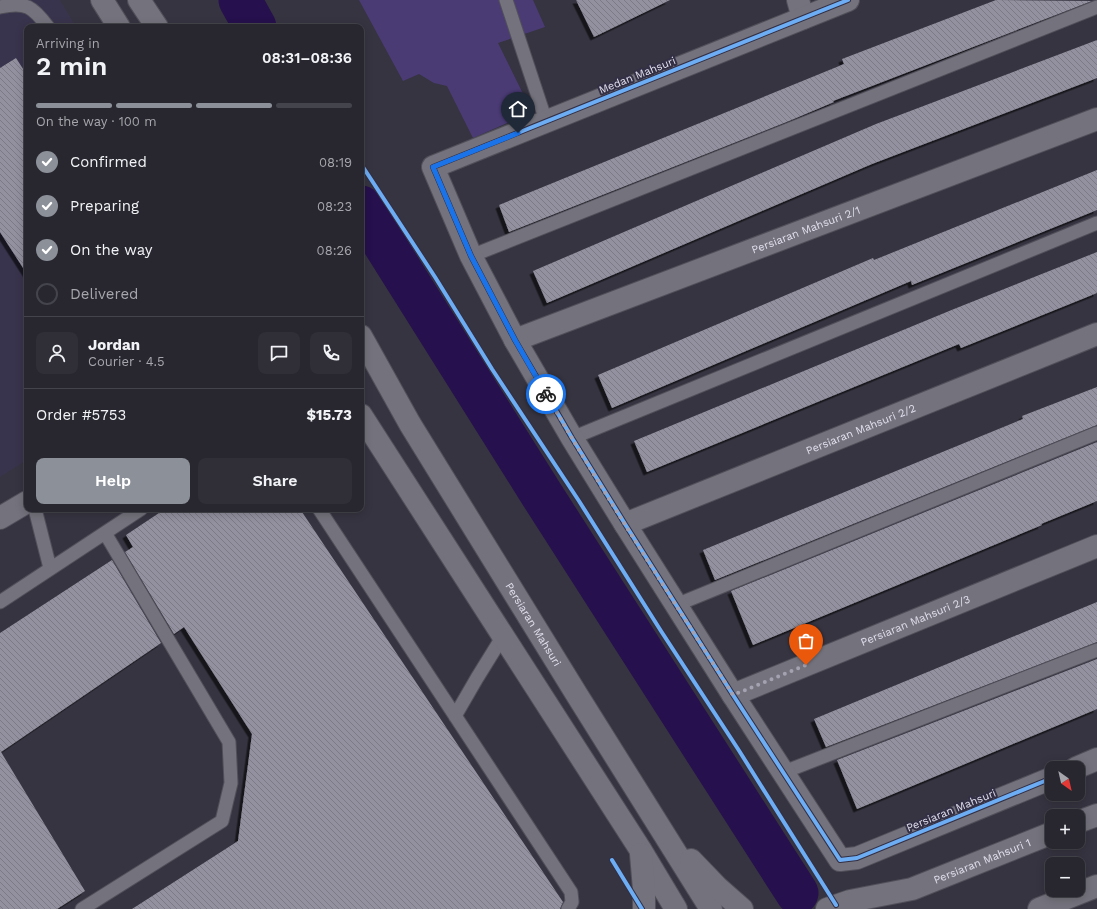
<!DOCTYPE html>
<html lang="en">
<head>
<meta charset="utf-8">
<style>
  :root { --surface:#282730; --page:#302f38; --text:#f1f3f6; --muted:#a5a5ab; --line:#44444c; --accent:#8c9099 }
  body { margin:0; font-family:"Work Sans",sans-serif; background:var(--page); color:var(--text); height:100vh; display:flex; flex-direction:column; font-size:15px; white-space:nowrap }
  * { box-sizing:border-box; margin:0 }
  p { font-size:13px; color:var(--muted) }
  .icon { flex:none; width:22px; height:22px; fill:none; stroke:currentColor; stroke-width:2; stroke-linecap:round; stroke-linejoin:round }
  .map { position:relative; flex:1; overflow:hidden }
  .panel { position:absolute; left:24px; top:24px; width:340px; height:488px; display:flex; flex-direction:column; background:var(--surface); border-radius:8px; box-shadow:0 2px 10px #0003,0 0 0 1px var(--line) }
  .panel>* { flex:none }
  .needle { width:26px; rotate:146deg }
  .controls { position:absolute; left:1045px; top:761px; display:grid; gap:8px }
  .controls a { display:grid; place-items:center; width:40px; height:40px; border-radius:8px; background:var(--surface); box-shadow:0 2px 10px #0003,0 0 0 1px var(--line); font-size:20px }
  .pin { position:absolute; display:grid; place-items:center; width:34px; height:34px; color:#fff; margin:-41px -17px; border-radius:50% 50% 50% 0; rotate:-45deg; box-shadow:0 0 4px #0007 }
  .pin .icon { rotate:45deg }
  .courier { position:absolute; display:grid; place-items:center; width:40px; height:40px; margin:-20px; border:3px solid #1a73e8; border-radius:50%; background:#fff; color:#222; box-shadow:0 1px 5px #0007 }
  .summary em { font-style:normal; font-weight:600 }
  .summary div { display:flex; flex-direction:column-reverse }
  .summary { display:flex; align-items:center; justify-content:space-between; height:68px; padding:0 12px }
  h1 { font-size:26px; font-weight:600; line-height:30px }
  .bar { display:grid; grid-template-columns:repeat(4,1fr); gap:6px 4px; align-content:center; height:48px; padding:0 12px }
  .bar i { height:5px; border-radius:3px; background:var(--line) }
  .bar .active { background:var(--accent) }
  .bar p { grid-column:span 4 }
  .line { display:flex; align-items:center; gap:10px; padding:0 12px; border-top:1px solid var(--line) }
  .line div { flex:1 }
  .round { display:grid; place-items:center; flex:none; width:42px; height:42px; border-radius:8px; background:var(--page) }
  ol { padding:0 12px; list-style:none }
  li { display:flex; align-items:center; gap:12px; height:44px }
  li p { margin-inline-start:auto }
  li .icon { padding:4px; border-radius:50%; background:var(--accent); color:#fff; stroke-width:4 }
  li:last-child { color:var(--muted) }
  li i { width:22px; height:22px; border:2px solid var(--line); border-radius:50% }
  .cta { display:flex; gap:8px; margin-top:auto; padding:8px 12px }
  .cta a { flex:1; height:46px; border-radius:8px; background:var(--accent); color:#fff; font-size:16px; font-weight:600; line-height:46px; text-align:center }
  .cta a+a { background:var(--page); color:var(--text) }
  .map>svg:first-child { display:block }
  .built { fill:#39344d }
  .park { fill:#4a3b75 }
  .lines { fill:none; stroke-linecap:round; stroke-linejoin:round }
  .river { stroke:#26104d; stroke-width:43 }
  .building { fill:url(#building-back-hatch); filter:url(#shadow) }
  .lane-casing { stroke:#51505a; stroke-width:15 }
  .street-casing { stroke:#51505a; stroke-width:24 }
  .secondary-casing { stroke:#51505a; stroke-width:24 }
  .lane { stroke:#74727c; stroke-width:13 }
  .street { stroke:#74727c; stroke-width:22 }
  .secondary { stroke:#74727c; stroke-width:22 }
  .cycleway-casing { stroke:#332f45; stroke-width:6 }
  .cycleway { stroke:#6dadf4; stroke-width:4 }
  .done { stroke:#a4a2b0; stroke-width:4; stroke-dasharray:0 7.2 }
  .route { stroke:#1a73e8; stroke-width:5 }
  .labels { text-anchor:middle; stroke-width:4; stroke-linejoin:round; paint-order:stroke }
  .street-label { font-size:11px; fill:#e0deec; stroke:#332f45 }
</style>
</head>
<body>
<div class="map">
<svg width="1097" height="909" viewBox="0 0 1097 909">
  <defs>
    <pattern id="building-back-hatch" width="6" height="6" patternUnits="userSpaceOnUse"><rect width="6" height="6" fill="#93919f"/><path d="M-1 5l2 2M0 0l6 6M5-1l2 2" fill="none" stroke="#7b7a85"/></pattern>
    <filter id="shadow"><feDropShadow dx="-3.5" dy="3.5" stdDeviation="0" flood-color="#0009"/></filter>
  </defs>
  <rect width="100%" height="100%" fill="#363440"/>
  <!-- built -->
  <path class="built" d="M0,0H60L76,27H27V460L0,477Z"/>
  <!-- park -->
  <path class="park" d="M359,0H533L545,27L498,43L532,112L473,138L447,86L434,83L419,74L403,81Z"/>
  <g class="lines">
    <!-- river -->
    <path class="river" d="M240,0L255,27
      M361,207L542,495L797,893"/>
  </g>
  <!-- building -->
  <path class="building" d="M576,0H670L594,37Z
    M996,0L1092,1L833,101L834,102L789,121L509,232L499,205L844,64L842,59Z
    M1097,40V78L872,164L547,303L533,271L876,124Z
    M16,58L27,75V274L0,232V68Z
    M1097,170V210L912,285L911,281L612,408L598,375L873,258L874,260Z
    M1097,252V293L961,348L959,344L647,472L634,441L954,309Z
    M1097,387V425L715,580L703,550L1023,419L1022,416Z
    M1097,442V501L1041,524L1042,525L753,645L731,591Z
    M165,509H300L563,902L560,909H132L238,841L252,734L184,627L174,634L125,552L133,547L126,535Z
    M112,560L161,643L1,752L85,891L57,909H0V633Z
    M1097,602V642L826,747L814,719Z
    M1097,659V709L857,809L837,760Z"/>
  <g class="lines">
    <defs>
      <path id="lane" d="M506,0L546,121
        M0,7C26,1 33,7 48,27
        M471,256L1097,7
        M572,438L1097,223
        M35,509L50,568
        M319,509L571,892L572,902L568,909
        M0,602L141,509
        M676,605L1097,433
        M455,716L477,678L503,636
        M784,772L1097,650
        M82,909L222,821L231,783L229,742L105,533"/>
      <g id="street">
        <path d="M798,0L803,18"/>
        <path d="M848,0L433,167L471,256L515,340L572,438L625,524L733,695L840,860L857,858L1052,778"/>
        <path id="s1" d="M515,340L1097,119"/>
        <path d="M0,518L27,502"/>
        <path id="s2" d="M625,524L1097,334"/>
        <path id="s3" d="M733,695L1097,546"/>
        <path d="M1076,768L1097,759"/>
        <path d="M1039,909L1097,886"/>
      </g>
      <g id="secondary">
        <path d="M102,0L119,27"/>
        <path d="M139,0L157,27"/>
        <path id="s4" d="M361,336L410,424L577,695L711,909"/>
        <path d="M361,415L640,849L676,909"/>
        <path d="M1078,822L1097,815"/>
        <path d="M641,854L644,889V909"/>
        <path d="M691,860L717,887L742,909"/>
        <path id="s5" d="M827,909L850,901L912,889L1052,833"/>
      </g>
    </defs>
    <!-- lane casing -->
    <use href="#lane" class="lane-casing"/>
    <!-- street casing -->
    <use href="#street" class="street-casing"/>
    <!-- secondary casing -->
    <use href="#secondary" class="secondary-casing"/>
    <!-- lane -->
    <use href="#lane" class="lane"/>
    <!-- street -->
    <use href="#street" class="street"/>
    <!-- secondary -->
    <use href="#secondary" class="secondary"/>
    <defs>
      <path id="cycleway" d="M848,0L433,167L471,256L515,340L572,438L625,524L733,695L840,860L857,858L1052,778
        M361,164L435,277L492,369L579,501L661,631L738,749L836,905
        M612,860L642,909"/>
    </defs>
    <!-- cycleway casing -->
    <use href="#cycleway" class="cycleway-casing"/>
    <!-- cycleway -->
    <use href="#cycleway" class="cycleway"/>
  </g>
  <g class="lines">
    <!-- done -->
    <path class="done" d="M546,394C605,496 670,595 733,695L806,665"/>
    <!-- route -->
    <path class="route" d="M518,133L433,167L471,256L515,340L546,394"/>
  </g>
  <g class="labels">
    <!-- street labels -->
    <g class="street-label">
      <text transform="translate(637 75) rotate(-22)" y="4">Medan Mahsuri</text>
      <text dy="4" stroke="none"><textPath href="#s1" startOffset="311">Persiaran Mahsuri 2/1</textPath></text>
      <text dy="4" stroke="none"><textPath href="#s2" startOffset="254">Persiaran Mahsuri 2/2</textPath></text>
      <text dy="4" stroke="none"><textPath href="#s3" startOffset="197">Persiaran Mahsuri 2/3</textPath></text>
      <text dy="4" stroke="none"><textPath href="#s4" startOffset="336">Persiaran Mahsuri</textPath></text>
      <text transform="translate(951 810) rotate(-22)" y="4">Persiaran Mahsuri</text>
      <text dy="4" stroke="none"><textPath href="#s5" startOffset="163">Persiaran Mahsuri 1</textPath></text>
    </g>
  </g>
</svg>
<div class="controls">
<a><svg class="needle" viewBox="-14 -14 28 28"><path d="M0-13l5 13h-10z" fill="#e53935"/><path d="M0 13l5-13h-10z" fill="#a5a5ab"/></svg></a>
<a>+</a>
<a>−</a>
</div>
<div class="pin" style="left:806px;top:665px;background:#ea580c"><svg class="icon" aria-label="bag" viewBox="0 0 24 24"><path d="M5 8h14l-1 12H6zM9 8a3 3 0 0 1 6 0"/></svg></div>
<div class="pin" style="left:518px;top:133px;background:#1f2937"><svg class="icon" aria-label="home" viewBox="0 0 24 24"><path d="M3 11l9-7 9 7M6 9v11h12V9"/></svg></div>
<div class="courier" style="left:546px;top:394px"><svg class="icon" aria-label="bike" viewBox="0 0 24 24"><circle cx="6" cy="16" r="4"/><circle cx="18" cy="16" r="4"/><path d="M6 16l4-8h5l3 8M10 8l3 8H6M13 5h3"/></svg></div>
<section class="panel">
<div class="summary"><div><h1>2 min</h1><p>Arriving in</p></div><em>08:31–08:36</em></div>
<div class="bar"><i class="active"></i><i class="active"></i><i class="active"></i><i></i><p>On the way · 100 m</p></div>
<ol>
<li><svg class="icon" aria-label="check" viewBox="0 0 24 24"><path d="M5 12l5 5 9-10"/></svg>Confirmed<p>08:19</p></li>
<li><svg class="icon" aria-label="check" viewBox="0 0 24 24"><path d="M5 12l5 5 9-10"/></svg>Preparing<p>08:23</p></li>
<li><svg class="icon" aria-label="check" viewBox="0 0 24 24"><path d="M5 12l5 5 9-10"/></svg>On the way<p>08:26</p></li>
<li><i></i>Delivered</li>
</ol>
<div class="line" style="height:72px"><a class="round"><svg class="icon" aria-label="person" viewBox="0 0 24 24"><circle cx="12" cy="8" r="4"/><path d="M4 21q1-7 8-7t8 7"/></svg></a><div><b>Jordan</b><p>Courier · 4.5</p></div><a class="round"><svg class="icon" aria-label="chat" viewBox="0 0 24 24"><path d="M4 5h16v11H9l-5 4z"/></svg></a><a class="round"><svg class="icon" aria-label="phone" viewBox="0 0 24 24"><path d="M5 4h4l2 5-3 2q2 4 5 5l2-3 5 2v4C11 20 4 13 5 4z"/></svg></a></div>
<div class="line" style="height:52px"><div>Order #5753</div><b>$15.73</b></div>
<div class="cta"><a>Help</a><a>Share</a></div>
</section>
</div>
</body>
</html>
